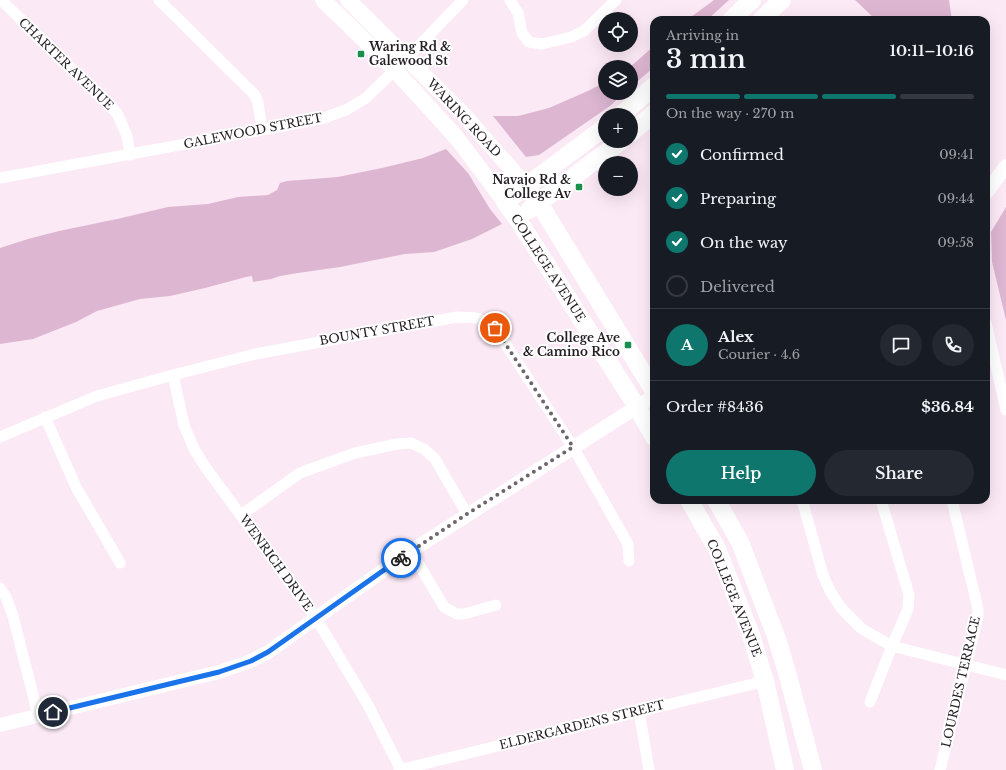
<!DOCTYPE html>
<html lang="en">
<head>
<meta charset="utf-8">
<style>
  :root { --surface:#171b24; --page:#242831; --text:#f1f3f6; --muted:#9ea1a6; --line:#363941; --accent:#0f766e }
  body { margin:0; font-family:"Libre Baskerville",serif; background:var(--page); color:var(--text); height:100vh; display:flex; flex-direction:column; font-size:15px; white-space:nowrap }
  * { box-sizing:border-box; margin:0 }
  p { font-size:13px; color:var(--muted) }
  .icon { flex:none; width:22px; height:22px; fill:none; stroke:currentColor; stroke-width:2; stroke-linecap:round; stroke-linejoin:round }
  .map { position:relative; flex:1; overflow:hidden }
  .drawer { position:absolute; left:650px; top:16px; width:340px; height:488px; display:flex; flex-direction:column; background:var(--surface); border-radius:12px; box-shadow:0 4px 16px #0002 }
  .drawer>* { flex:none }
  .fabs { position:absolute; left:598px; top:12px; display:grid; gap:8px }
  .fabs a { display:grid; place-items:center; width:40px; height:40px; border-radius:50%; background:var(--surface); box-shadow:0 4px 16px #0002; font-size:20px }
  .pin { position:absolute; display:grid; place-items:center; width:34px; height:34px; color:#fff; margin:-17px; border:2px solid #fff; border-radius:50%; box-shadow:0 1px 4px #0007 }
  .courier { position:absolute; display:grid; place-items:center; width:40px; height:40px; margin:-20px; border:3px solid #1a73e8; border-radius:50%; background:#fff; color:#222; box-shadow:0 1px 5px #0007 }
  .head em { font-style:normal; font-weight:600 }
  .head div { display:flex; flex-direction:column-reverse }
  .head { display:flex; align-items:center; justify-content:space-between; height:68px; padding:0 16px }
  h1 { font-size:26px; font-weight:600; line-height:30px }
  .bar { display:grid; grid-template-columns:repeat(4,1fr); gap:6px 4px; align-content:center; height:48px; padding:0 16px }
  .bar i { height:5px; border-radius:3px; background:var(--line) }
  .bar .on { background:var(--accent) }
  .bar p { grid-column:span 4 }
  .line { display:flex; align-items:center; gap:10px; padding:0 16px; border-top:1px solid var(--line) }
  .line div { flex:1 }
  .round { display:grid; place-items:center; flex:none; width:42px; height:42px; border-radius:21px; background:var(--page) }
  ol { padding:0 16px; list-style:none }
  li { display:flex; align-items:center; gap:12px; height:44px }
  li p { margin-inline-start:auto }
  li .icon { padding:4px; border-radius:50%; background:var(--accent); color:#fff; stroke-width:4 }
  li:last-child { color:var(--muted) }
  li i { width:22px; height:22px; border:2px solid var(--line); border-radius:50% }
  .action { display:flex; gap:8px; margin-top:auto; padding:8px 16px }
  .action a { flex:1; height:46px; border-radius:24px; background:var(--accent); color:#fff; font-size:16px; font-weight:600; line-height:46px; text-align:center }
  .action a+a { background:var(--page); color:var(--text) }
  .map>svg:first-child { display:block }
  .green { fill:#ddb6d1 }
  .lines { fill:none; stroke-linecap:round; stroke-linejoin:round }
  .minor { stroke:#fff; stroke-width:11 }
  .tertiary { stroke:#fff; stroke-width:14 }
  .secondary { stroke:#fff; stroke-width:16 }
  .primary { stroke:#fff; stroke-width:18 }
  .done { stroke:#6f646c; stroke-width:4; stroke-dasharray:0 7.2 }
  .route { stroke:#1a73e8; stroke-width:5 }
  .poi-dot { fill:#19914d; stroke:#fff; stroke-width:1.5 }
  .labels { text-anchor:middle; stroke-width:4; stroke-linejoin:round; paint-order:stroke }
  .poi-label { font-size:12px; font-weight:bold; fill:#241d22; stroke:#fff; text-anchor:end }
  .street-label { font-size:12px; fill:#241d22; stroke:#fff }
</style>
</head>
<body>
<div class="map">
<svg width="1006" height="770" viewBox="0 0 1006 770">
  <rect width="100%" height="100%" fill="#fbe9f5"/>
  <!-- green -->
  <path class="green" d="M714,0H729L707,20H687Z
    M855,0H949L952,20H876Z
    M654,46V67L631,87V67H630Z
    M605,82V93H624L610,106L539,155L526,157L493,116H518L549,108L590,90Z
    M446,149L468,173L490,209L502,224L472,239L434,252L405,254L340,267L298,273L280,276L271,279L253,282L252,276L246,277L205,288L170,296L140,299L97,311L76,322L33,339L0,344V248L28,239L59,231L117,219L168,207L208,204L238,197L268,195L277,190L280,183L287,181L338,177L382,168L423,158Z
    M1006,207V320L992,262L991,232Z"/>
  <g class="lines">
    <!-- minor -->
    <path class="minor" d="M1,0L117,113L127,136L130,155
      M159,0L255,95L258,103L262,130
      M510,0L518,13L522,33L529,42L542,44L571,37L584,31L616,0
      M0,178L321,119L346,110L366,98L407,58L463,0
      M986,323L1006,410
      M173,375L184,425L194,449L206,468L316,618L368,705L401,770
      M45,417L76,487L120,563
      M0,437L97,396L173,375L255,354L457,317C475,317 480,317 495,328L573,447L628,544L629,561
      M802,500L823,575L830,591L841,608L862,629L892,646L1006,675
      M241,515L300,473L355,453L397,444L411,443L424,449L435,459L467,514
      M411,551L444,607L457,614H464L496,605
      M0,588L6,597L13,616L38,715
      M870,702L892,646L908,609L909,595L881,500
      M639,711L649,770
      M399,770L765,681
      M940,770L978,617V609L952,500"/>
    <!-- tertiary -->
    <path class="tertiary" d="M986,193L1006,166
      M0,725L219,672L251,661L268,652L411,551L654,396"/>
    <!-- secondary -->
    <path class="secondary" d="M323,0L395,70L456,137L505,202
      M348,0L464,115L527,187"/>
    <!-- primary -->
    <path class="primary" d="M731,20L752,0
      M761,20L782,0
      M621,115L654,86
      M605,127L505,202L517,218L637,407L654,437
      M631,133L654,113
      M527,187L539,203L654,391
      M529,210L621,141
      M689,500L717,549L751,635L765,681L785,770
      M716,500L740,542L777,639L788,676L813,770"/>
  </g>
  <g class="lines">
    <!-- done -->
    <path class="done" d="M401,558L467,514L573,447L495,328"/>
    <!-- route -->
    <path class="route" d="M53,712L219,672L251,661L268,652L401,558"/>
  </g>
  <!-- markers -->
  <g class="poi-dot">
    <rect x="357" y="50" width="8" height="8" rx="2"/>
    <rect x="575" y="183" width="8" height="8" rx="2"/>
    <rect x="624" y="341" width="8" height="8" rx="2"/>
  </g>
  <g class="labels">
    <!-- poi labels -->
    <g class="poi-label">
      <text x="369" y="51" text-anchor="start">Waring Rd &amp;<tspan x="369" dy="14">Galewood St</tspan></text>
      <text x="571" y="184">Navajo Rd &amp;<tspan x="571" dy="14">College Av</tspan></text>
      <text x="620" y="342">College Ave<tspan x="620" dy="14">&amp; Camino Rico</tspan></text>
    </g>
    <!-- street labels -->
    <g class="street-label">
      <text transform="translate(66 64) rotate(44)" y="4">CHARTER AVENUE</text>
      <text transform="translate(464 118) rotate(47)" y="4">WARING ROAD</text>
      <text transform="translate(253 131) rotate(-11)" y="4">GALEWOOD STREET</text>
      <text transform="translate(548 268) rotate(57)" y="4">COLLEGE AVENUE</text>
      <text transform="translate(377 331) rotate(-10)" y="4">BOUNTY STREET</text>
      <text transform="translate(276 563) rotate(54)" y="4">WENRICH DRIVE</text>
      <text transform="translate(734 598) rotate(68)" y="4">COLLEGE AVENUE</text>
      <text transform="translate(961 682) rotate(-77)" y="4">LOURDES TERRACE</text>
      <text transform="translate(582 725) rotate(-14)" y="4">ELDERGARDENS STREET</text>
    </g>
  </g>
</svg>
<div class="fabs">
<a><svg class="icon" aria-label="locate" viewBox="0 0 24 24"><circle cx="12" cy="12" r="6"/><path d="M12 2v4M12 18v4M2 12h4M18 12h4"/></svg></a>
<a><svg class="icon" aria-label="layers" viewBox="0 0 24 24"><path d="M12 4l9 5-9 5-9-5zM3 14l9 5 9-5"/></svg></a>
<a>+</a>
<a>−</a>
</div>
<div class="pin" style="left:495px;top:328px;background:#ea580c"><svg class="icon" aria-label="bag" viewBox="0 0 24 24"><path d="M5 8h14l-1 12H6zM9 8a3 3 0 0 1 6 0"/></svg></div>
<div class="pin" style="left:53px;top:712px;background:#1f2937"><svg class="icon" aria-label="home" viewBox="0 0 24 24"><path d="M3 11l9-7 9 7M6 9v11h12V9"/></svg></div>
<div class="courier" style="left:401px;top:558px"><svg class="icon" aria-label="bike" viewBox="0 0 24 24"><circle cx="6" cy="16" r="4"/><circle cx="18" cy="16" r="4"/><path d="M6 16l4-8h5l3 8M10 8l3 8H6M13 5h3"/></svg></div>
<section class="drawer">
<div class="head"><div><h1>3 min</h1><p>Arriving in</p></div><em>10:11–10:16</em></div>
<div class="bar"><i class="on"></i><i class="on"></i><i class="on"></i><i></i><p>On the way · 270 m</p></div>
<ol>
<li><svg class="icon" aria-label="check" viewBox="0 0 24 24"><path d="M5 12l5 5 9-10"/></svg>Confirmed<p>09:41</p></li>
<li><svg class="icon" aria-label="check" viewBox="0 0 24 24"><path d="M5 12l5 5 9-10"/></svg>Preparing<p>09:44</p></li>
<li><svg class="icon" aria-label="check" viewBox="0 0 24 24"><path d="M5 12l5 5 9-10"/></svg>On the way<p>09:58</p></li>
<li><i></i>Delivered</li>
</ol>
<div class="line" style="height:72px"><b class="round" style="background:var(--accent);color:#fff">A</b><div><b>Alex</b><p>Courier · 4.6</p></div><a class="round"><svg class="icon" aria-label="chat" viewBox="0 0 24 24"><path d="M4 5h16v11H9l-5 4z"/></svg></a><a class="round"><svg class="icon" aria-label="phone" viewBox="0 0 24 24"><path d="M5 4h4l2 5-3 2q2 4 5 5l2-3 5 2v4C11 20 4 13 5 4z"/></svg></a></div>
<div class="line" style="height:52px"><div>Order #8436</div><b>$36.84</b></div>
<div class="action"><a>Help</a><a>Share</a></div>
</section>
</div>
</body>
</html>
